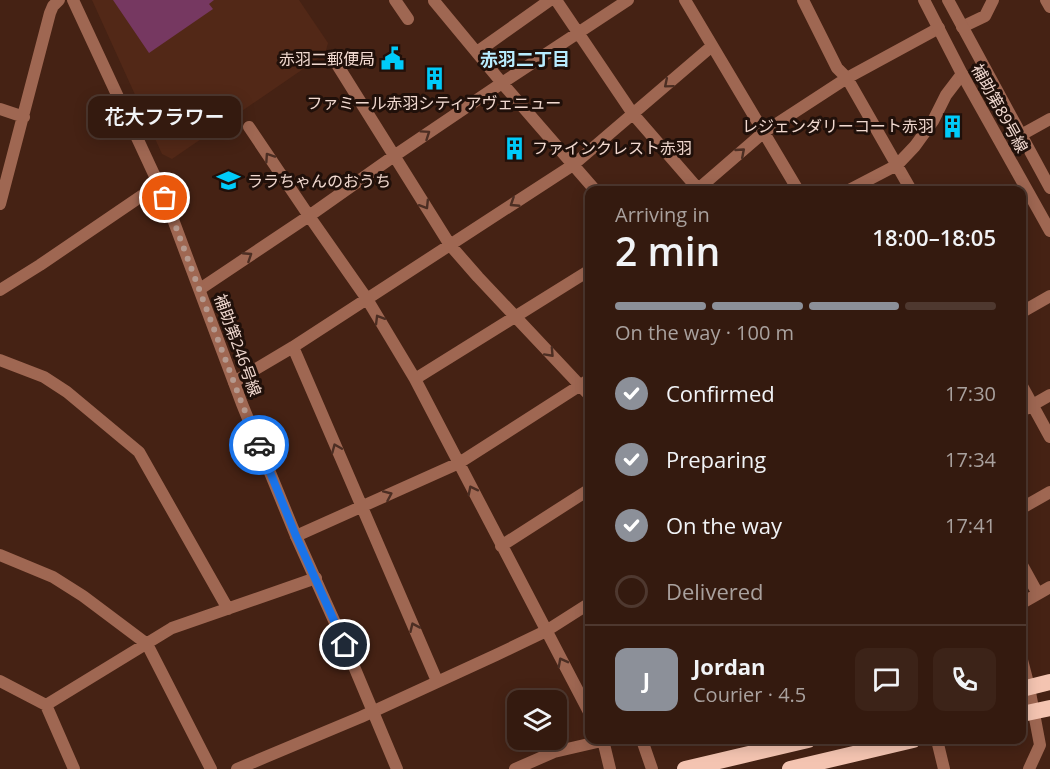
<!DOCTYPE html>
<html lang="en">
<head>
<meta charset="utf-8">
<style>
  :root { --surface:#341a0f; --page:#3c2318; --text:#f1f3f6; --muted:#a9a19e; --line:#4e382f; --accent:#8c9099 }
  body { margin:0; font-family:"Open Sans","Noto Sans JP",sans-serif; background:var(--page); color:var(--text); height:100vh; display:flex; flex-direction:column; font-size:22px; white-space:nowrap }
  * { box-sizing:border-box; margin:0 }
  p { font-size:20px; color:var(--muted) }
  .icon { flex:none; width:33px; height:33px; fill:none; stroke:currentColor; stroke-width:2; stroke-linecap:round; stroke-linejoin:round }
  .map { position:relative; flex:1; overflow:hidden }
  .details { position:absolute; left:585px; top:186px; width:441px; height:558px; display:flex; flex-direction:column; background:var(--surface); border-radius:12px; box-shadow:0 3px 15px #0003,0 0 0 2px var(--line) }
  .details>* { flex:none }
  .fabs { position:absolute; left:507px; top:690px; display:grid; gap:12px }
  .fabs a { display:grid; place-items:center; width:60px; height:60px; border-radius:12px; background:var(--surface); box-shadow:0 3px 15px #0003,0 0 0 2px var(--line); font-size:30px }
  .pin { position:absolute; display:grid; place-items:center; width:51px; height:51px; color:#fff; margin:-26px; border:3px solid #fff; border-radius:50%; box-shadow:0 2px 6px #0007 }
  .courier { position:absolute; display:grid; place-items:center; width:60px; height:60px; margin:-30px; border:4px solid #1a73e8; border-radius:50%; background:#fff; color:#222; box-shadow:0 2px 8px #0007 }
  .bubble { position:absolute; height:42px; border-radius:12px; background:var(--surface); box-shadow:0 3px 15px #0003,0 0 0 2px var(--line); font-size:20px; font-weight:600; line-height:42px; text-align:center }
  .overview em { font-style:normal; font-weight:600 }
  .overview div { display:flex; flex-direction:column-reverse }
  .overview { display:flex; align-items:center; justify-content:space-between; height:102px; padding:0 30px }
  h1 { font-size:39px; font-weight:600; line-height:45px }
  .bar { display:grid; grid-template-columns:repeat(4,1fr); gap:9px 6px; align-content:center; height:72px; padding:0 30px }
  .bar i { height:8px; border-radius:4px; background:var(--line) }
  .bar .on { background:var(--accent) }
  .bar p { grid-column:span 4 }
  .line { display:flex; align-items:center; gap:15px; padding:0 30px; border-top:2px solid var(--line) }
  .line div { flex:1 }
  .round { display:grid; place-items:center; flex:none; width:63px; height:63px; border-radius:12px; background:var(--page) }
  ol { padding:0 30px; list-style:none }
  li { display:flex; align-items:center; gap:18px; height:66px }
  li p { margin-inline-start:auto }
  li .icon { padding:6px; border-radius:50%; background:var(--accent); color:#fff; stroke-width:4 }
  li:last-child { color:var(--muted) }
  li i { width:33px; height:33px; border:3px solid var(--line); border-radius:50% }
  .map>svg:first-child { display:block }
  .built { fill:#522817 }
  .green { fill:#763861 }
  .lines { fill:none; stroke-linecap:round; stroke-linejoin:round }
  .minor { stroke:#9f6752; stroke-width:12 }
  .tertiary { stroke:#9f6752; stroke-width:12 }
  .trunk { stroke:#f4c4b1; stroke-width:16 }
  .oneway { stroke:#4c2e23 }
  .done { stroke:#b5998e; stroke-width:6; stroke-dasharray:0 10.8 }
  .route { stroke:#1a73e8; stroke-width:8 }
  .labels { text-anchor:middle; stroke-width:6; stroke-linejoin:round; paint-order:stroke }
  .poi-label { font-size:16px; fill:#f1d9d0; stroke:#20100a; text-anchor:end }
  .street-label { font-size:16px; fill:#f1d9d0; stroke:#20100a }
  .neighbourhood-label { font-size:18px; font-weight:bold; fill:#b7ecff; stroke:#20100a }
</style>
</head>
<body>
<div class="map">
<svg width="1050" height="769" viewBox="0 0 1050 769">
  <rect width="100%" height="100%" fill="#452214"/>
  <!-- built -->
  <path class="built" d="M92,0H299L328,43L325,54L172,159L162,154Z"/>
  <!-- green -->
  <path class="green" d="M113,0H214L209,4L213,9L149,53Z"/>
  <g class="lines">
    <!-- minor -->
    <path class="minor" d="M395,0L408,19
      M556,0L633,114L699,190
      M685,0L798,190
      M803,0L837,68L847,78L911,190
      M1046,0L1050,7
      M434,1L502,83L595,190
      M962,27L985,16L993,0
      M477,52L550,0
      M338,66L450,245L478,277L590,396
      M0,109L24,117
      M249,127L309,216L367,299L415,379L590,714
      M1021,135L1050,119
      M697,190L764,132L847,78L939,28
      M849,190L897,165L915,146L933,121L946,95L962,74
      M0,204L50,13L53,6L59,0
      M200,289L309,216L394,156L502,83L628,0
      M0,290L40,265L159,184
      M1022,312L1050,296
      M293,347L437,681
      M0,360L44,377L67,392L139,452L228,609
      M415,379L590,270
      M234,382L293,347L573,165L712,46
      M1022,386L1050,437
      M1022,411L1050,395
      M1022,508L1050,492
      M296,536L459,463L590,379
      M501,546L590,489
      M0,555L53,577L83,596L147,644L211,769
      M1022,565L1038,594
      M1022,603L1050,587
      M1022,660L1029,687L1040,745L1029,769
      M0,681L46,705L74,769
      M46,705L172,628L316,578
      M603,740L610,769
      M642,740L652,769
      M937,740L944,769
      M237,769L361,717L496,655L546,631L590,603
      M515,769L554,752L606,740"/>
    <!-- tertiary -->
    <path class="tertiary" d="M73,0L165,198L242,404L296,536L345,645L397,769
      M924,0L962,74L1050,231
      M948,0L1050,188"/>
    <!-- trunk -->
    <path class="trunk" d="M1022,689L1050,682
      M1022,714L1050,708
      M685,769L808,740
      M790,769L913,740"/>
  </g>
  <!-- one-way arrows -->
  <defs><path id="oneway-chevron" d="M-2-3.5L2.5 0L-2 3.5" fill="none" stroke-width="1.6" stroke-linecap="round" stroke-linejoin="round" transform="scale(1.5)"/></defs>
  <g class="oneway">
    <use href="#oneway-chevron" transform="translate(668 84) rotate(140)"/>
    <use href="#oneway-chevron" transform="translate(426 134) rotate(-34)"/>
    <use href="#oneway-chevron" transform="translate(741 152) rotate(-41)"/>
    <use href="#oneway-chevron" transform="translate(269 157) rotate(-124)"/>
    <use href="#oneway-chevron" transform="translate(514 203) rotate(147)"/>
    <use href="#oneway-chevron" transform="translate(425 205) rotate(58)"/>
    <use href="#oneway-chevron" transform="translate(248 256) rotate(-33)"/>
    <use href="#oneway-chevron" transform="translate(379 319) rotate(-121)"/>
    <use href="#oneway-chevron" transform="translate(550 353) rotate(47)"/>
    <use href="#oneway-chevron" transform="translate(336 448) rotate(-113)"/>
    <use href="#oneway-chevron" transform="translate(472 490) rotate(-117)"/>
    <use href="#oneway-chevron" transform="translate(388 495) rotate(-24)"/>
    <use href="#oneway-chevron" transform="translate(414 627) rotate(-114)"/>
    <use href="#oneway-chevron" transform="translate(562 662) rotate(-118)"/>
  </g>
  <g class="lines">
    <!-- done -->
    <path class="done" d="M165,198L242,404L259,445"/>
    <!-- route -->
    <path class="route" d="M259,445L296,536L345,645"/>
  </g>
  <!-- icons -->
  <defs>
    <symbol id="civic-bare" viewBox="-9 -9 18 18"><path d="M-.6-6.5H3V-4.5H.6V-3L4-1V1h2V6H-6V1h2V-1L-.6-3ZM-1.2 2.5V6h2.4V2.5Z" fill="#00cbf9" stroke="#20100a" stroke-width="2.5" paint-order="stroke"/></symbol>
    <symbol id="building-bare" viewBox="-9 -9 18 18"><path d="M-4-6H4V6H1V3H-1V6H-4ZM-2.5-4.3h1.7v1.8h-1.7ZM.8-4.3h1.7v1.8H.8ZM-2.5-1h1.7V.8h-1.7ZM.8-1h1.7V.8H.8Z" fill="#00cbf9" stroke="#20100a" stroke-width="2.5" paint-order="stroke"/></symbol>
    <symbol id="school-bare" viewBox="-9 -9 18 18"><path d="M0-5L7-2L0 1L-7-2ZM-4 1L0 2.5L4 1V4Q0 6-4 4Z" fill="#00cbf9" stroke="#20100a" stroke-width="2.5" paint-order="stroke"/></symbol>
  </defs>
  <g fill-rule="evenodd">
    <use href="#civic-bare" x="376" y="42" width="33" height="33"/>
    <use href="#building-bare" x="418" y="62" width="33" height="33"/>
    <use href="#building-bare" x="936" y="110" width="33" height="33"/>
    <use href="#building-bare" x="498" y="132" width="33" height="33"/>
    <use href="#school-bare" x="212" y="164" width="33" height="33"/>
  </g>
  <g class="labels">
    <!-- poi labels -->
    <g class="poi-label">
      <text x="375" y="65">赤羽二郵便局</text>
      <text x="434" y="109" text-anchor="middle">ファミール赤羽シティアヴェニュー</text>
      <text x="934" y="132">レジェンダリーコート赤羽</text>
      <text x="532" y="154" text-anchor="start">ファインクレスト赤羽</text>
      <text x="247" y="187" text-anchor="start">ララちゃんのおうち</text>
    </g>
    <!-- street labels -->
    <g class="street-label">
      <text transform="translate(1000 108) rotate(61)" y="6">補助第89号線</text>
      <text transform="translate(238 345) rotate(70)" y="6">補助第246号線</text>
    </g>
    <!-- neighbourhood labels -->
    <g class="neighbourhood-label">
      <text x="525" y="66">赤羽二丁目</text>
    </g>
  </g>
</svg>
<div class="fabs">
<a><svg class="icon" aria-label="layers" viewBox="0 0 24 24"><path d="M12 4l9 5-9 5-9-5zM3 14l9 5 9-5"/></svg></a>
</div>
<div class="pin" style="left:165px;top:198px;background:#ea580c"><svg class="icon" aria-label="bag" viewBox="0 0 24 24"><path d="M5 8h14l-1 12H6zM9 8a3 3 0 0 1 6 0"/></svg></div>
<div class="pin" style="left:345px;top:645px;background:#1f2937"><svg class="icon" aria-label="home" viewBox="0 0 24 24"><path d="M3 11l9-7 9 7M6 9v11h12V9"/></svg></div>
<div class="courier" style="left:259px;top:445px"><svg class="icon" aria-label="car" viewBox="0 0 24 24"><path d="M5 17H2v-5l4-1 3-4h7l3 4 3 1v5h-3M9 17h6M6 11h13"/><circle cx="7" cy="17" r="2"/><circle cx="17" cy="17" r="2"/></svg></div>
<div class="bubble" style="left:88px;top:96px;width:153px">花大フラワー</div>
<section class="details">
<div class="overview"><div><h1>2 min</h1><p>Arriving in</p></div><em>18:00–18:05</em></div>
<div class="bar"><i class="on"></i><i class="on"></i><i class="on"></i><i></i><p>On the way · 100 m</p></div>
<ol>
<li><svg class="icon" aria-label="check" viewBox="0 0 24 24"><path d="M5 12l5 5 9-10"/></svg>Confirmed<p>17:30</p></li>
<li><svg class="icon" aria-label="check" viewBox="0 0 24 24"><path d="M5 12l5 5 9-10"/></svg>Preparing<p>17:34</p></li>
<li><svg class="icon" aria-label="check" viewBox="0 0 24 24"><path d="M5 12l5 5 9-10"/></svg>On the way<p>17:41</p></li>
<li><i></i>Delivered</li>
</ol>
<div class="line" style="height:108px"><b class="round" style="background:var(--accent);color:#fff">J</b><div><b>Jordan</b><p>Courier · 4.5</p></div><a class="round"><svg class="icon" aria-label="chat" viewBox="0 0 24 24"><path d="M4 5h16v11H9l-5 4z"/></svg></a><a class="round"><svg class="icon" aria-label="phone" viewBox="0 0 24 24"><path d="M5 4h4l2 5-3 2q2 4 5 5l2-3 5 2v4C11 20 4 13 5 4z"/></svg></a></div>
</section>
</div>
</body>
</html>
